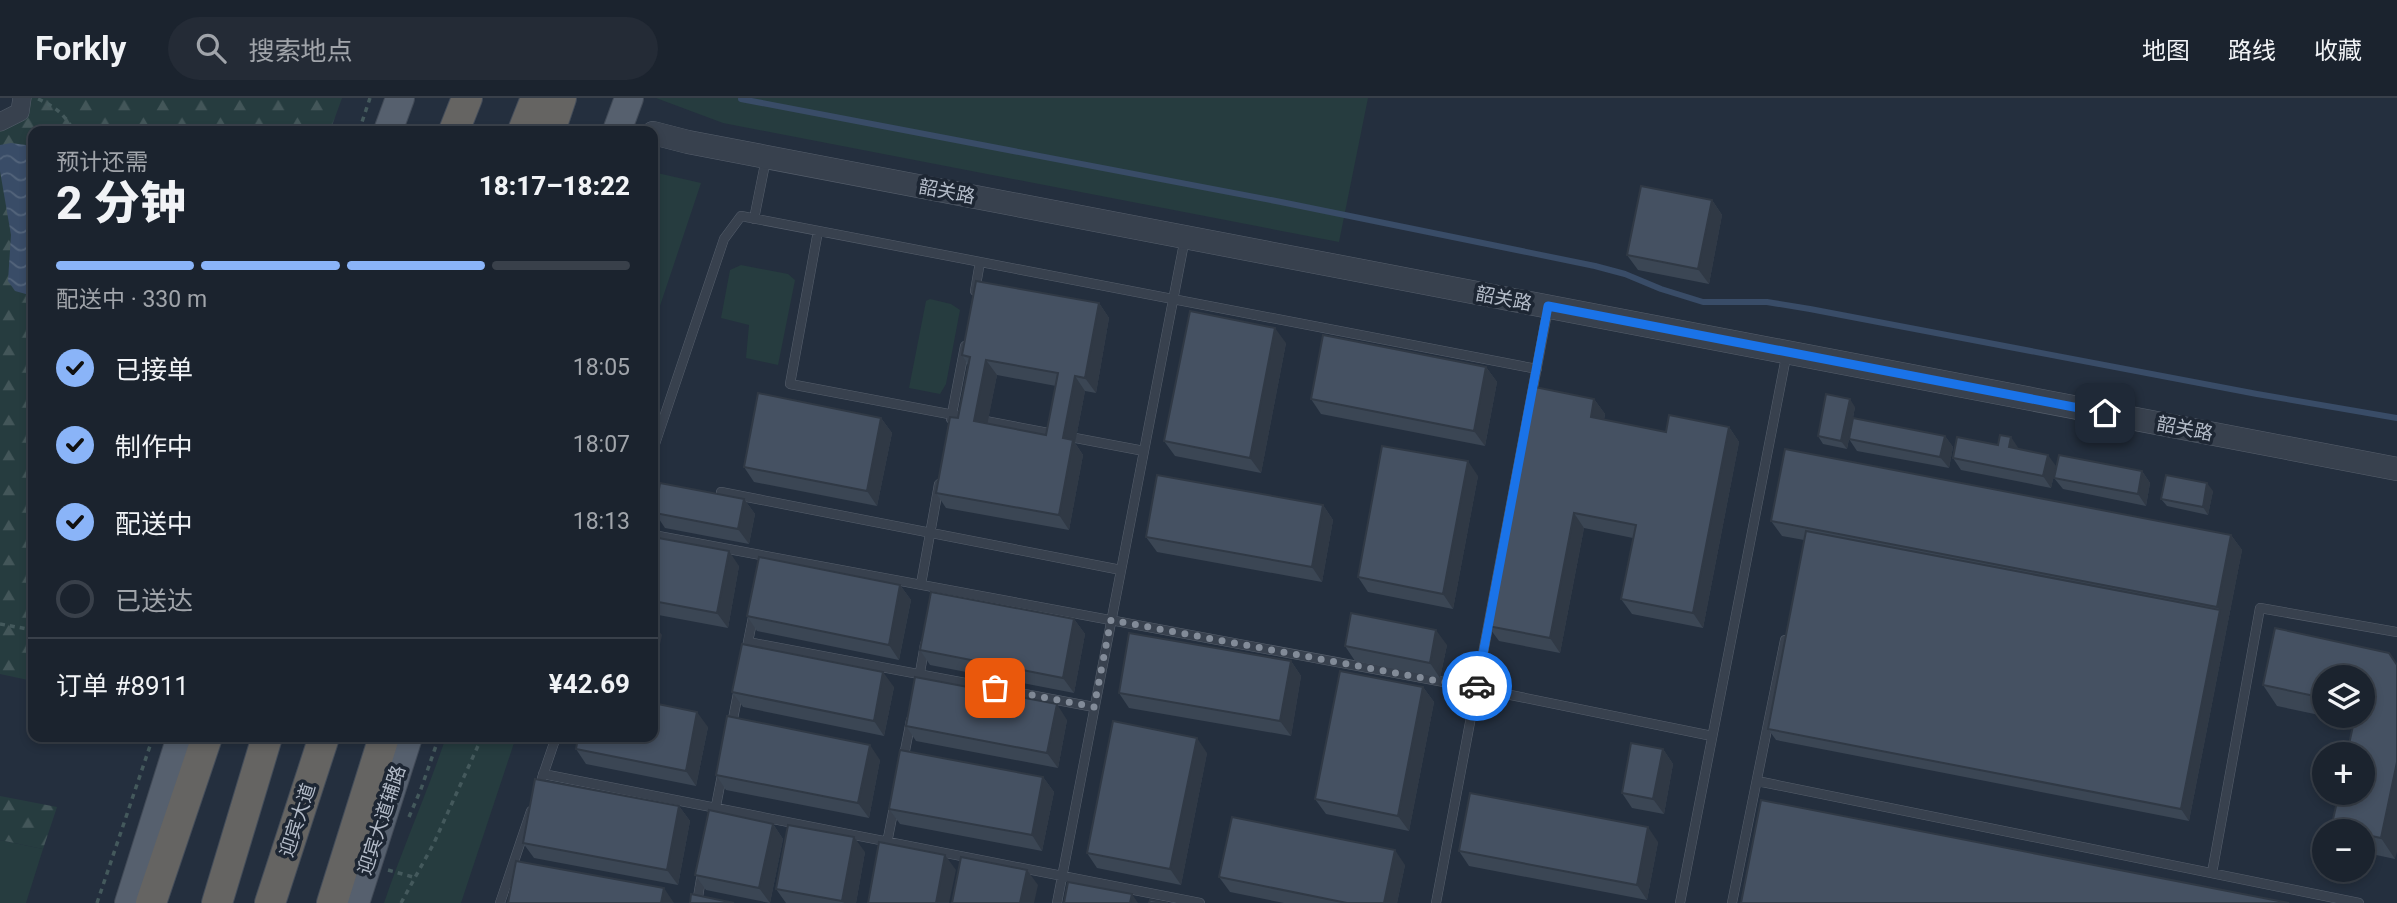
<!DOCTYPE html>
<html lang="zh">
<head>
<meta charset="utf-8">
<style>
  :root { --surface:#1b232e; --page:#242b36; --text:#f1f3f6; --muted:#a0a4aa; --line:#39404a; --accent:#8ab4f8 }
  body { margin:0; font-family:Roboto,"Noto Sans SC",sans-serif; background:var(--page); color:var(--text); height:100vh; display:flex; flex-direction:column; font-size:26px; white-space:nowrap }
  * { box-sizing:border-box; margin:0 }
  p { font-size:23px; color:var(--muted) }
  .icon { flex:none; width:38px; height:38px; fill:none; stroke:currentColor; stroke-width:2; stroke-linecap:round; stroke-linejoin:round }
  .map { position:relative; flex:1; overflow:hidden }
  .sheet { position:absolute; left:28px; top:28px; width:630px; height:616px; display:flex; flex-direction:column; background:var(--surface); border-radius:14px; box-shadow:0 4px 10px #0003,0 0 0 2px var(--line) }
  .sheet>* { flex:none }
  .tools { position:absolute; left:2312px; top:567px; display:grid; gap:14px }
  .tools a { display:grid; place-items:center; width:63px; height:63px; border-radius:50%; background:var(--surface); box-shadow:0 4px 10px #0003,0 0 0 2px var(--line); font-size:35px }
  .pin { position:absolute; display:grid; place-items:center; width:60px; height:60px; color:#fff; margin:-30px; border-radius:14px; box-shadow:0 4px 10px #0006 }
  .courier { position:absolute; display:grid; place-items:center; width:70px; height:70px; margin:-35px; border:5px solid #1a73e8; border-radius:50%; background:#fff; color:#222; box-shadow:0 2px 9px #0007 }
  .head em { font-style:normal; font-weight:800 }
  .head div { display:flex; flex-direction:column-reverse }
  .head { display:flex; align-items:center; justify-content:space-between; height:119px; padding:0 28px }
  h1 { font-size:46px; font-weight:800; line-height:52px }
  .bar { display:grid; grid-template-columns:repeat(4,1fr); gap:10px 7px; align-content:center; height:84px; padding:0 28px }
  .bar i { height:9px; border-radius:5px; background:var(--line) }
  .bar .active { background:var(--accent) }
  .bar p { grid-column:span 4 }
  .line { display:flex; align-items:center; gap:18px; padding:0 28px; border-top:2px solid var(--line) }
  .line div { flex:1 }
  ol { padding:0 28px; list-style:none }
  li { display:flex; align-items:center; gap:21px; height:77px }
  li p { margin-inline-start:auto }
  li .icon { padding:7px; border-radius:50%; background:var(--accent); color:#111; stroke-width:4 }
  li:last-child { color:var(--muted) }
  li i { width:38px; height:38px; border:4px solid var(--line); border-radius:50% }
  header { display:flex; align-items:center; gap:42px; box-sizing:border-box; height:98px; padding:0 35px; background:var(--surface); border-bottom:2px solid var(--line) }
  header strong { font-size:33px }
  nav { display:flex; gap:38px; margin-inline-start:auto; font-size:24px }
  .search { width:490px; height:63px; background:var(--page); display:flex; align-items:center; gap:18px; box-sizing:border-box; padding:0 24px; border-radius:38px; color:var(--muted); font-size:26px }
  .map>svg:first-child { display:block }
  .green { fill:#263c3f }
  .forest { fill:url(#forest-firs) }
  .water { fill:url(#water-waves) }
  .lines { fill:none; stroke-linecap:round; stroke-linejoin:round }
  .stream { stroke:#394c67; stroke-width:6 }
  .service-casing { stroke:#565f6c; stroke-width:10 }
  .minor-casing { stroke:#565f6c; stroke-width:19 }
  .tertiary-casing { stroke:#565f6c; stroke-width:24 }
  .primary-casing { stroke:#414a57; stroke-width:30 }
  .trunk-casing { stroke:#434c59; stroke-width:32 }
  .path { stroke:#44595c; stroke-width:3.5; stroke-dasharray:5 5; stroke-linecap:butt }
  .service { stroke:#38414e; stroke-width:9 }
  .minor { stroke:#38414e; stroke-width:18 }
  .tertiary { stroke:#38414e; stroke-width:23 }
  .primary { stroke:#56606e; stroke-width:28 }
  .trunk { stroke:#656462; stroke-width:30 }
  .wall { fill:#3b4654; fill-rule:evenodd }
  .shaded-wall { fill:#303945 }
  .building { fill:#455162; stroke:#303945; stroke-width:2; fill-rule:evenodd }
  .done { stroke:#828b98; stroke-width:7; stroke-dasharray:0 12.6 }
  .route { stroke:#1a73e8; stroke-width:9 }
  .labels { text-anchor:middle; stroke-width:7; stroke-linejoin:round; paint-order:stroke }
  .street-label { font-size:19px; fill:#b4bcc9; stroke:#1d2633 }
</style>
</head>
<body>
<header>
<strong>Forkly</strong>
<div class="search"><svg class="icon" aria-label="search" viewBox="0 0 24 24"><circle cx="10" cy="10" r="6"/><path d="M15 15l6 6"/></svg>搜索地点</div>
<nav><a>地图</a><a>路线</a><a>收藏</a></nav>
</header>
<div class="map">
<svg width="2397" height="805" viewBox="0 0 2397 805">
  <defs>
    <pattern id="forest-firs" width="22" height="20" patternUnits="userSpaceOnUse" patternTransform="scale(1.75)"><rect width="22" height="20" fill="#263c3f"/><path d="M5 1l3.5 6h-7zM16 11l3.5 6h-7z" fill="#435659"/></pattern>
    <pattern id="water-waves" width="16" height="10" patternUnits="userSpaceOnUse" patternTransform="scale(1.75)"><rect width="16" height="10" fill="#394c67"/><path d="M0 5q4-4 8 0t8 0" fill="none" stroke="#53647b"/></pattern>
  </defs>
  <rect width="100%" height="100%" fill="#242f3e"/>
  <!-- green -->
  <path class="green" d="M656,0H1368L1339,144L723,25Z
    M653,74L701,85L653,229Z
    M741,167L788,176L795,182L778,267L746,260L749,227L721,220L730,172Z
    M930,201L951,206L960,212L946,286L940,296L909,290L926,203Z
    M446,639H516L461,805H384C403,749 427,695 446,639Z
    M0,742L43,751L26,805H0Z"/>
  <!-- forest -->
  <path class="forest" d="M29,0H342L330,33H33V583L0,576V30Z
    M0,698L57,709L43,751L0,742Z"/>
  <!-- water -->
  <path class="water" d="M11,45L33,48V198L15,193L8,183L11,137L0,73V47Z"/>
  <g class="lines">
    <!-- stream -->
    <path class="stream" d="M741,1L1281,104L1595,168L1625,176L1661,191L1703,204H1767L1810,211L2257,296L2397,320"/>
    <defs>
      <path id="service" d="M754,121L766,61
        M818,133L790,286L1144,353
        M975,193L980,164
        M951,321L965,248
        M653,352L724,141L741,118L1537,271
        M721,394L1121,472
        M653,437L1476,590L1712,638
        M921,486L939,386
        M748,544L1094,609
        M745,559L754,514
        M919,580L925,546
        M731,631L739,590
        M903,663L911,622
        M543,676L1200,805
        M542,680L556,639
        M1757,683L2359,805
        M715,713L723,672
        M887,745L895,704
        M2212,775L2260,510L2397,534
        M500,805L531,713
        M697,805L702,775
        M1057,805L1185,140
        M1436,805L1548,210
        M1680,805L1787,254
        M1732,805L1785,542"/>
      <path id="minor" d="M0,24L20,14L22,0"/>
      <path id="tertiary" d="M653,35L688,44L2397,371"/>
      <path id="primary" d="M388,33L400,0
        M617,33L629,0
        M129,805L181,639
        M355,805L408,639"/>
      <path id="trunk" d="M454,33L467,0
        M523,33L536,0
        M550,33L561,0
        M151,805L207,639
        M217,805L267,639
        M270,805L324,639
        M332,805L384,639"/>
    </defs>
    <!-- service casing -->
    <use href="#service" class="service-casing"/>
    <!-- minor casing -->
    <use href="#minor" class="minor-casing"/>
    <!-- tertiary casing -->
    <use href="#tertiary" class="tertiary-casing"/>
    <!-- primary casing -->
    <use href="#primary" class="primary-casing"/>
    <!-- trunk casing -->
    <use href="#trunk" class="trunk-casing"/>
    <!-- path -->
    <path class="path" d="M38,1C56,9 64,16 74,33
      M359,33L370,0
      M0,526L33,532
      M409,719L421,691L439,639
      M388,772L413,779
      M97,805L153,639
      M401,805L434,745L482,639"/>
    <!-- service -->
    <use href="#service" class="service"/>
    <!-- minor -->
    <use href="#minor" class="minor"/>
    <!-- tertiary -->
    <use href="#tertiary" class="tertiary"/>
    <!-- primary -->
    <use href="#primary" class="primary"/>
    <!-- trunk -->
    <use href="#trunk" class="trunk"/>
  </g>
  <!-- wall -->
  <path class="wall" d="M1712,102L1722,117L1709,186L1638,172L1627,157Z
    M1099,205L1109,220L1096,295L1085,293L1075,345L1083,357L1069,432L946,410L936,395L958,320L968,267L962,257ZM997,277L1056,288L1046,337L987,326Z
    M1286,245L1261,375L1175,358L1164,343Z
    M1486,269L1497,284L1485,348L1321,316L1311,301Z
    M1594,301L1605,316L1604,322L1666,334L1729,329L1739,344L1703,530L1632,516L1621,501L1633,440L1584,430L1560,555L1499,543L1488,528Z
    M1855,309L1853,320L1945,338L1953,349L1949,370L1857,353L1849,341L1847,351L1823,346L1818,338Z
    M881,320L892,335L877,408L754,384L744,369Z
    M2019,351L2056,368L2051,390L1961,372L1953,360Z
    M2142,373L2150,385L2146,408L2063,391L2054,380Z
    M1478,378L1453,511L1368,494L1358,479Z
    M2213,393L2208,417L2167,408L2161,401Z
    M744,401L755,416L749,446L665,430L655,415Z
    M1323,407L1333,422L1322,484L1157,454L1146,439Z
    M1771,423L2231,437L2242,452L2189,723L1776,642L1768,631L1804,442L1782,438Z
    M653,439L739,468L728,530L653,516Z
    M900,487L911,502L899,562L757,533L747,518Z
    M1074,521L1085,536L1074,595L930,567L920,552Z
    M1447,547L1440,580L1355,563L1345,548Z
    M2389,555L2395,761L2362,754V733H2334L2331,730L2354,624L2324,618H2362V579H2324V618L2277,608L2263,587Z
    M1291,563L1301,578L1291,638L1129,610L1119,595Z
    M894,589L884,638L743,609L732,594Z
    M1423,589L1434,604L1409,733L1326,716L1315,701Z
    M1067,622L1058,670L916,643L906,628Z
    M708,629L696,688L586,666L576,651Z
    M1663,651L1673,666L1664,716L1632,710L1622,695Z
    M1207,655L1181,787L1097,770L1087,755Z
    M880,662L869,720L726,692L716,677Z
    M1043,679L1054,694L1042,753L900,726L889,711Z
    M679,708L690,723L678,787L534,760L523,745Z
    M773,726L783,741L770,805L706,792L695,777Z
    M1658,744L1647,802L1469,768L1459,753Z
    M865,754L856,805H786L776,791Z
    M1405,767L1397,805H1284L1230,794L1219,779Z"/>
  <!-- shaded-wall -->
  <path class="shaded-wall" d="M1712,102L1722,117L1709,186L1698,171Z
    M1099,205L1109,220L1096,295L1085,280Z
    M1275,230L1286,245L1261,375L1250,360Z
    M986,262L997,277L985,338L974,323Z
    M1486,269L1497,284L1485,348L1474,333Z
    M1075,278L1085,293L1075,345L1083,357L1069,432L1059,417L1063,340Z
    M1594,301L1605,316L1601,334L1591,319Z
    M1850,301L1855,309L1847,351L1841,343Z
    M881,320L892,335L877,408L867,393Z
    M1729,329L1739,344L1703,530L1693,515Z
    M1945,338L1953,349L1949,370L1940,359Z
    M2011,339L2019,351L2009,349Z
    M2048,357L2056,368L2051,390L2043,378Z
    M1468,363L1478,378L1453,511L1443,496Z
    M2142,373L2150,385L2146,408L2138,396Z
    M2207,385L2213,393L2208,417L2203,409Z
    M744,401L755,416L749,446L738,431Z
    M1323,407L1333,422L1322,484L1312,469Z
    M1574,415L1584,430L1560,555L1550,540Z
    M2231,437L2242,452L2189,723L2181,711L2220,512L2217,509Z
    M729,453L739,468L728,530L717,515Z
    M900,487L911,502L899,562L889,547Z
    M1074,521L1085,536L1074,595L1063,580Z
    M653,525L662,537L653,579Z
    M1436,532L1447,547L1440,580L1430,565Z
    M1291,563L1301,578L1291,638L1280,623Z
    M883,574L894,589L884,638L874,623Z
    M1423,589L1434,604L1409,733L1398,718Z
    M1057,606L1067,622L1058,670L1047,655Z
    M697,614L708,629L696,688L686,673Z
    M1197,640L1207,655L1181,787L1170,771Z
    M870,647L880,662L869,720L858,705Z
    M1663,651L1673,666L1664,716L1653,701Z
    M2397,664V754L2395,761L2381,740Z
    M1043,679L1054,694L1042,753L1032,737Z
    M679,708L690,723L678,787L667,772Z
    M773,726L783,741L770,805L759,790Z
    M1648,729L1658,744L1647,802L1637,787Z
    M854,739L865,754L856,805H844L842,803Z
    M1395,752L1405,767L1397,805H1384Z
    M945,757L956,772L949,805H936Z
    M1027,772L1038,787L1034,805H1020Z
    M664,790L674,805H661Z
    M1132,796L1138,805H1130Z"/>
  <!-- building -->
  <path class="building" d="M1641,88L1712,102L1698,171L1627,157Z
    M976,183L1099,205L1085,280L1075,278L1063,340L1073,342L1059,417L936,395L950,319L958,320L970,259L962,257ZM986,262L1058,275L1046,337L974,323Z
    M1190,213L1275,230L1250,360L1164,343Z
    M1323,237L1486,269L1474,333L1311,301Z
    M1535,289L1594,301L1591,319L1666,334L1669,317L1729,329L1693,515L1621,501L1636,427L1574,415L1550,540L1488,528Z
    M758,295L881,320L867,393L744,369Z
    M1826,296L1850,301L1841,343L1818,338Z
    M1853,320L1945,338L1940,359L1849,341Z
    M2000,337L2011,339L2009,349L2048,357L2043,378L1953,360L1957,339L1998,347Z
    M1382,348L1468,363L1443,496L1358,479Z
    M1785,351L2231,437L2217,509L1771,423Z
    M2059,357L2142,373L2138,396L2054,380Z
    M1157,377L1323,407L1312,469L1146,439Z
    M2166,377L2207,385L2203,409L2161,401Z
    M660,385L744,401L738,431L655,415Z
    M1806,433L2220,512L2181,711L1768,631Z
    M653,439L729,453L717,515L653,503Z
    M759,459L900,487L889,547L747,518Z
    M931,494L1074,521L1063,580L920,552Z
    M1351,515L1436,532L1430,565L1345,548Z
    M2275,530L2389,555L2397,567V664L2381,740L2362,736V733H2348L2331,730L2339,695H2362V656H2347L2355,618H2362V579H2324V600L2263,587Z
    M1129,535L1291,563L1280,623L1119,595Z
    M742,546L883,574L874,623L732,594Z
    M1340,573L1423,589L1398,718L1315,701Z
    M915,579L1057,606L1047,655L906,628Z
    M653,605L697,614L686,673L576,651L578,639H653Z
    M727,618L870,647L858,705L716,677Z
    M1113,623L1197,640L1170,771L1087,755Z
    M1631,645L1663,651L1653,701L1622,695Z
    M900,652L1043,679L1032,737L889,711Z
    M535,681L679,708L667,772L523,745Z
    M1470,695L1648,729L1637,787L1459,753Z
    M1761,702L2289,805H1741Z
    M709,712L773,726L759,790L695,777Z
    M1232,719L1395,752L1384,805H1347L1219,779Z
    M788,727L854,739L842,803L776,791Z
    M879,744L945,757L936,805H868Z
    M961,759L1027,772L1020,805H952Z
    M516,763L664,790L661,805H508Z
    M1068,784L1132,796L1130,805H1064Z
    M691,796L734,805H690Z
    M1150,802L1168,805H1149Z"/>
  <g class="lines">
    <!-- done -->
    <path class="done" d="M995,590L1094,609L1111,522L1476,590L1477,588"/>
    <!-- route -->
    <path class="route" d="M1477,588L1548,208L2105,315"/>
  </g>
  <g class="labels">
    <!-- street labels -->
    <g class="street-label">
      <text transform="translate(947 93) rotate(11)" y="7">韶关路</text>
      <text transform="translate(1504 200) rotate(11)" y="7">韶关路</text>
      <text transform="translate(2185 330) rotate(11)" y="7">韶关路</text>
      <text transform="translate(297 722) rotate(-72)" y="7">迎宾大道</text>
      <text transform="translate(381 722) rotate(-72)" y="7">迎宾大道辅路</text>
    </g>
  </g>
</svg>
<div class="tools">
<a><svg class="icon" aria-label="layers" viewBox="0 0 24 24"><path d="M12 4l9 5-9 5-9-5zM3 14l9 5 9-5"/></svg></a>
<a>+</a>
<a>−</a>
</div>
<div class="pin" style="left:995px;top:590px;background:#ea580c"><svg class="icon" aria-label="bag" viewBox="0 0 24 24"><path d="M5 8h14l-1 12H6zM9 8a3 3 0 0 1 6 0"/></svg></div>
<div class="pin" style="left:2105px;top:315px;background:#1f2937"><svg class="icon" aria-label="home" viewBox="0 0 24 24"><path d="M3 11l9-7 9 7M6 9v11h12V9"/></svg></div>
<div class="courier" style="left:1477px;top:588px"><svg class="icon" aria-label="car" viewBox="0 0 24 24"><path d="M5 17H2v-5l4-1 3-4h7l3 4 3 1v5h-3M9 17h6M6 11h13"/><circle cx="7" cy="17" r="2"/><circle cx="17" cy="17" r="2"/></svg></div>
<section class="sheet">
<div class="head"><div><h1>2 分钟</h1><p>预计还需</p></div><em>18:17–18:22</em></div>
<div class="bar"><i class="active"></i><i class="active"></i><i class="active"></i><i></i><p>配送中 · 330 m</p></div>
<ol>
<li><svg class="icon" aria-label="check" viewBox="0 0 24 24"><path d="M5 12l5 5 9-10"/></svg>已接单<p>18:05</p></li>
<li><svg class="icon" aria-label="check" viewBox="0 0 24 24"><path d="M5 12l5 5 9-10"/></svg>制作中<p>18:07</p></li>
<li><svg class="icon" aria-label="check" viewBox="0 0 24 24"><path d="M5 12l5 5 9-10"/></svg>配送中<p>18:13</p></li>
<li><i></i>已送达</li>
</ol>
<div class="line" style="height:91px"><div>订单 #8911</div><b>¥42.69</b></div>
</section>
</div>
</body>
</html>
